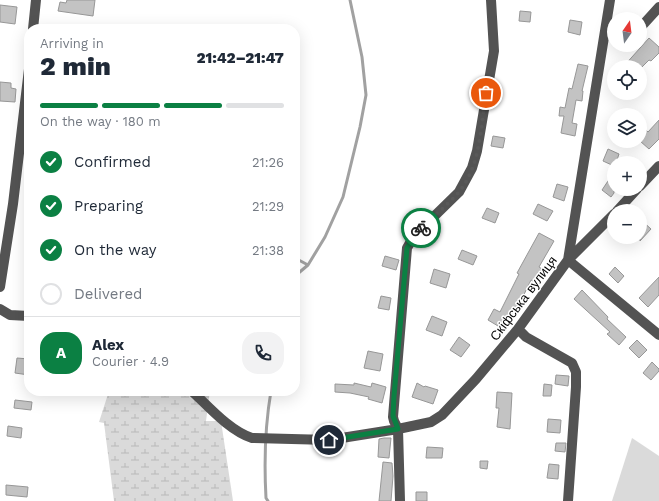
<!DOCTYPE html>
<html lang="en">
<head>
<meta charset="utf-8">
<style>
  :root { --surface:#fff; --page:#f2f2f3; --text:#1f2937; --muted:#747a83; --line:#e0e1e3; --accent:#0b8043 }
  body { margin:0; font-family:"Work Sans",sans-serif; background:var(--page); color:var(--text); height:100vh; display:flex; flex-direction:column; font-size:15px; white-space:nowrap }
  * { box-sizing:border-box; margin:0 }
  p { font-size:13px; color:var(--muted) }
  .icon { flex:none; width:22px; height:22px; fill:none; stroke:currentColor; stroke-width:2; stroke-linecap:round; stroke-linejoin:round }
  .map { position:relative; flex:1; overflow:hidden }
  .side { position:absolute; left:24px; top:24px; width:276px; height:372px; display:flex; flex-direction:column; background:var(--surface); border-radius:16px; box-shadow:0 4px 16px #0002 }
  .side>* { flex:none }
  .needle { width:26px; rotate:14deg }
  .controls { position:absolute; left:607px; top:12px; display:grid; gap:8px }
  .controls a { display:grid; place-items:center; width:40px; height:40px; border-radius:50%; background:var(--surface); box-shadow:0 4px 16px #0002; font-size:20px }
  .pin { position:absolute; display:grid; place-items:center; width:34px; height:34px; color:#fff; margin:-17px; border:2px solid #fff; border-radius:50%; box-shadow:0 1px 4px #0007 }
  .courier { position:absolute; display:grid; place-items:center; width:40px; height:40px; margin:-20px; border:3px solid #0b8043; border-radius:50%; background:#fff; color:#222; box-shadow:0 1px 5px #0007 }
  .head em { font-style:normal; font-weight:800 }
  .head div { display:flex; flex-direction:column-reverse }
  .head { display:flex; align-items:center; justify-content:space-between; height:68px; padding:0 16px }
  h1 { font-size:26px; font-weight:800; line-height:30px }
  .bar { display:grid; grid-template-columns:repeat(4,1fr); gap:6px 4px; align-content:center; height:48px; padding:0 16px }
  .bar i { height:5px; border-radius:3px; background:var(--line) }
  .bar .selected { background:var(--accent) }
  .bar p { grid-column:span 4 }
  .line { display:flex; align-items:center; gap:10px; padding:0 16px; border-top:1px solid var(--line) }
  .line div { flex:1 }
  .round { display:grid; place-items:center; flex:none; width:42px; height:42px; border-radius:16px; background:var(--page) }
  ol { padding:0 16px; list-style:none }
  li { display:flex; align-items:center; gap:12px; height:44px }
  li p { margin-inline-start:auto }
  li .icon { padding:4px; border-radius:50%; background:var(--accent); color:#fff; stroke-width:4 }
  li:last-child { color:var(--muted) }
  li i { width:22px; height:22px; border:2px solid var(--line); border-radius:50% }
  .map>svg:first-child { display:block }
  .wetland { fill:url(#wetland-marsh) }
  .garden { fill:#dadada }
  .lines { fill:none; stroke-linecap:round; stroke-linejoin:round }
  .stream { stroke:#a1a1a1; stroke-width:3 }
  .building { fill:#c3c3c3; stroke:#979797 }
  .minor { stroke:#535353; stroke-width:10 }
  .done { stroke:#595959; stroke-width:4; stroke-dasharray:0 7.2 }
  .route { stroke:#0b8043; stroke-width:5 }
  .labels { text-anchor:middle; stroke-width:3; stroke-linejoin:round; paint-order:stroke }
  .street-label { font-size:13px; fill:#000; stroke:#fff }
</style>
</head>
<body>
<div class="map">
<svg width="659" height="501" viewBox="0 0 659 501">
  <defs>
    <pattern id="wetland-marsh" width="20" height="14" patternUnits="userSpaceOnUse"><rect width="20" height="14" fill="#dadada"/><path d="M1 5h8M5 5V1M11 12h8M15 12V8" fill="none" stroke="#b9b9b9"/></pattern>
  </defs>
  <rect width="100%" height="100%" fill="#fff"/>
  <!-- wetland -->
  <path class="wetland" d="M109,391H210L206,421H221L233,501H114L104,423L99,422Z"/>
  <!-- garden -->
  <path class="garden" d="M632,438L659,456V501H612Z"/>
  <g class="lines">
    <!-- stream -->
    <path class="stream" d="M295,258L308,265
      M295,276L308,265L325,237L343,197L360,127L366,95L362,57L350,0
      M268,501L266,498C264,462 265,426 271,391"/>
  </g>
  <!-- building -->
  <path class="building" d="M67,0H95L93,16L58,11L60,2L66,3Z
    M0,5L17,7L15,24L0,22Z
    M520,11L531,12L530,22L519,21Z
    M570,20L582,22L580,35L568,32Z
    M649,38L659,47V53L651,61L649,60L642,67H623Z
    M578,64L588,66L582,91H583L582,101L576,100L572,123L577,124L575,136L561,133L564,116H559L560,107L565,108L569,88L572,89Z
    M0,82L11,83V88L16,89L15,102L0,101Z
    M659,120V139L649,149L640,141V125L648,132Z
    M493,136L505,138L503,148L491,146Z
    M608,149L619,154L616,163H614V166L603,161Z
    M614,172V193L611,197L602,190Z
    M557,184L568,187L564,201L553,197Z
    M538,204L553,211L547,221L533,214Z
    M487,208L499,213L495,223L482,218Z
    M640,219L651,229L640,241Z
    M539,233L554,241L539,267L542,269L535,282L531,280L517,309L515,308L503,329L488,320L494,309L500,312L519,274L517,273Z
    M462,250L477,256L473,265L458,259Z
    M385,256L399,260L396,270L382,266Z
    M615,267L624,276L618,283L609,274Z
    M434,269L450,274L446,288L430,283Z
    M659,277V295L648,307L639,298Z
    M582,290L608,317L607,319L626,337L619,345L607,334L610,332L574,299Z
    M381,296L391,298L389,310L378,308Z
    M432,316L447,322L442,336L426,330Z
    M459,337L470,345L461,357L450,350Z
    M637,340L647,350L639,358L629,348Z
    M368,351L383,354L380,371L364,368Z
    M17,358L29,359V375L15,373Z
    M652,362L659,369V371L651,380L643,373Z
    M556,375L569,376L568,386L555,384Z
    M354,383L371,387L372,383L386,387L382,403L368,399L369,397L350,393L335,392V384L354,385Z
    M417,383L424,387L425,386L438,390L433,404L412,397Z
    M544,384L552,385L551,396H543Z
    M497,392L512,393L510,429L497,427L499,408H496Z
    M15,400L32,402L31,410L14,408Z
    M548,419L561,420L560,433L547,432Z
    M8,426L22,428L21,438L7,436Z
    M384,438H391L389,458L378,457L379,439Z
    M556,443H566L565,452L555,451Z
    M427,447L443,448L442,458H426Z
    M480,461H488L487,469L480,468Z
    M383,462L392,463L393,476L391,501H379Z
    M549,464L559,465L558,479L547,478Z
    M6,485L28,487L27,497L6,495Z
    M416,492H427V501H416Z"/>
  <g class="lines">
    <!-- minor -->
    <path class="minor" d="M640,28L659,7
      M33,29L36,0
      M640,186L659,166
      M617,211L637,189
      M568,260L659,335
      M568,260L614,214
      M0,287L13,204L29,69
      M0,309L10,315L29,316
      M518,329L526,337L572,363L576,372V387L568,501
      M192,391C209,407 230,431 252,438L329,440L398,429L431,422L442,415L476,379L518,329L568,260L610,0
      M400,501L398,429L394,421L393,417L407,248L414,236L459,192L472,168L477,151L494,51L491,0"/>
  </g>
  <g class="lines">
    <!-- done -->
    <path class="done" d="M421,228C433,216 448,205 459,192C481,165 481,125 486,93"/>
    <!-- route -->
    <path class="route" d="M329,440L398,429L393,416L394,396L407,248L414,236L421,228"/>
  </g>
  <g class="labels">
    <!-- street labels -->
    <g class="street-label">
      <text transform="translate(523 298) rotate(-53)" y="5">Скіфська вулиця</text>
    </g>
  </g>
</svg>
<div class="controls">
<a><svg class="needle" viewBox="-14 -14 28 28"><path d="M0-13l5 13h-10z" fill="#e53935"/><path d="M0 13l5-13h-10z" fill="#747a83"/></svg></a>
<a><svg class="icon" aria-label="locate" viewBox="0 0 24 24"><circle cx="12" cy="12" r="6"/><path d="M12 2v4M12 18v4M2 12h4M18 12h4"/></svg></a>
<a><svg class="icon" aria-label="layers" viewBox="0 0 24 24"><path d="M12 4l9 5-9 5-9-5zM3 14l9 5 9-5"/></svg></a>
<a>+</a>
<a>−</a>
</div>
<div class="pin" style="left:486px;top:93px;background:#ea580c"><svg class="icon" aria-label="bag" viewBox="0 0 24 24"><path d="M5 8h14l-1 12H6zM9 8a3 3 0 0 1 6 0"/></svg></div>
<div class="pin" style="left:329px;top:440px;background:#1f2937"><svg class="icon" aria-label="home" viewBox="0 0 24 24"><path d="M3 11l9-7 9 7M6 9v11h12V9"/></svg></div>
<div class="courier" style="left:421px;top:228px"><svg class="icon" aria-label="bike" viewBox="0 0 24 24"><circle cx="6" cy="16" r="4"/><circle cx="18" cy="16" r="4"/><path d="M6 16l4-8h5l3 8M10 8l3 8H6M13 5h3"/></svg></div>
<section class="side">
<div class="head"><div><h1>2 min</h1><p>Arriving in</p></div><em>21:42–21:47</em></div>
<div class="bar"><i class="selected"></i><i class="selected"></i><i class="selected"></i><i></i><p>On the way · 180 m</p></div>
<ol>
<li><svg class="icon" aria-label="check" viewBox="0 0 24 24"><path d="M5 12l5 5 9-10"/></svg>Confirmed<p>21:26</p></li>
<li><svg class="icon" aria-label="check" viewBox="0 0 24 24"><path d="M5 12l5 5 9-10"/></svg>Preparing<p>21:29</p></li>
<li><svg class="icon" aria-label="check" viewBox="0 0 24 24"><path d="M5 12l5 5 9-10"/></svg>On the way<p>21:38</p></li>
<li><i></i>Delivered</li>
</ol>
<div class="line" style="height:72px"><b class="round" style="background:var(--accent);color:#fff">A</b><div><b>Alex</b><p>Courier · 4.9</p></div><a class="round"><svg class="icon" aria-label="phone" viewBox="0 0 24 24"><path d="M5 4h4l2 5-3 2q2 4 5 5l2-3 5 2v4C11 20 4 13 5 4z"/></svg></a></div>
</section>
</div>
</body>
</html>
